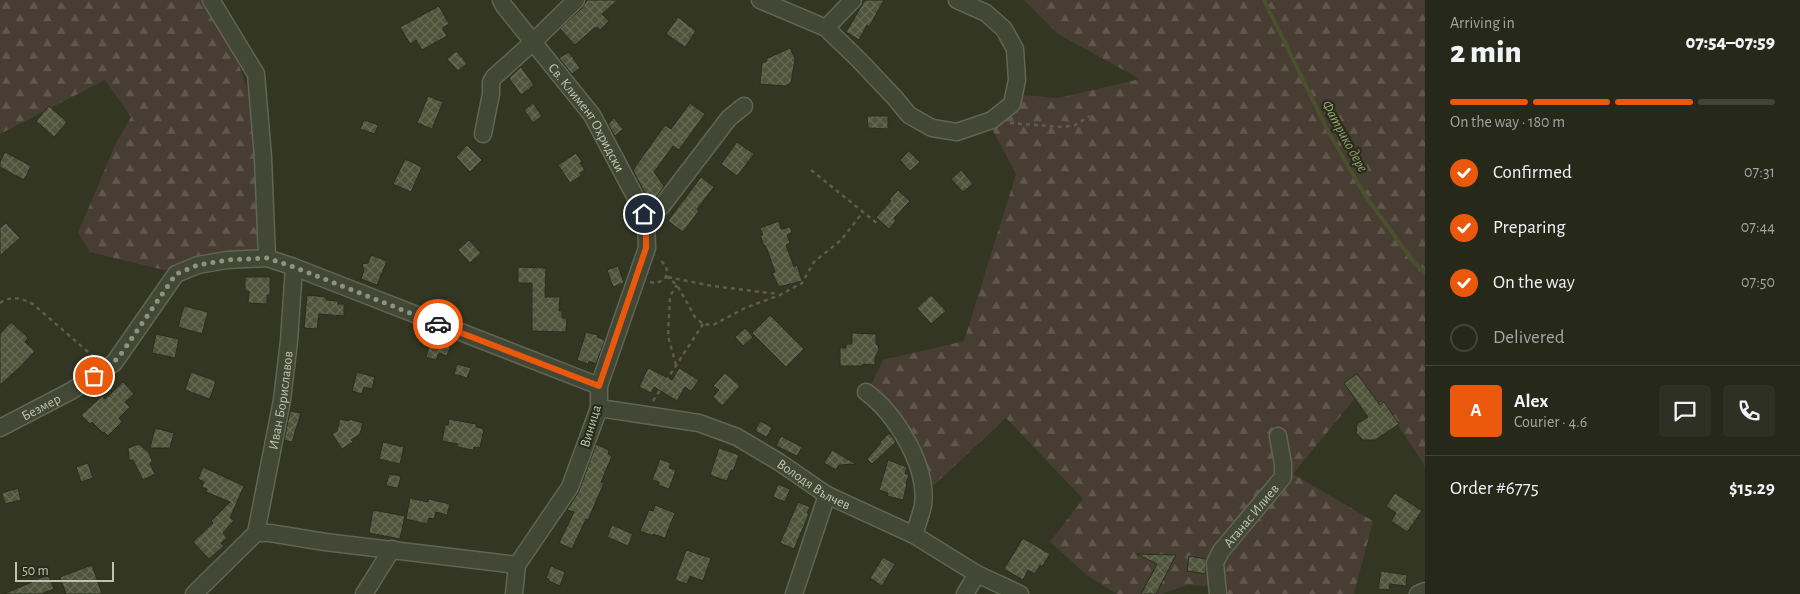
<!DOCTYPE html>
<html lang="en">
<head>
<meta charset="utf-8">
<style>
  :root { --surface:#26281a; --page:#2e3023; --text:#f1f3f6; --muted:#a4a6a2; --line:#424439; --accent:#ea580c }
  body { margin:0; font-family:"Alegreya Sans",sans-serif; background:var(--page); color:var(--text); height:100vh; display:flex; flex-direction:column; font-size:19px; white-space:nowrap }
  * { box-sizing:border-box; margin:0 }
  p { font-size:16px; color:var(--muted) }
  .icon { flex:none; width:28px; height:28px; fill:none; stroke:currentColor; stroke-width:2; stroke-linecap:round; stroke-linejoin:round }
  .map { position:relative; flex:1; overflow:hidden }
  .details { display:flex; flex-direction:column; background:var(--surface); width:375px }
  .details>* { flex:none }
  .scale { position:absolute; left:15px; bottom:12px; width:99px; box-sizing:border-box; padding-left:5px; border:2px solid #bfc4b0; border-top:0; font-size:14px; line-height:18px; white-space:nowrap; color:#bfc4b0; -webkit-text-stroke:4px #282c1b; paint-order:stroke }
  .pin { position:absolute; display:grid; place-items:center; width:42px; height:42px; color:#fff; margin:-21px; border:2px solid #fff; border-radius:50%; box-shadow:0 1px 5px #0007 }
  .courier { position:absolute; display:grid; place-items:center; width:50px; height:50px; margin:-25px; border:4px solid #ea580c; border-radius:50%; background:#fff; color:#222; box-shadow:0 1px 6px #0007 }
  .head em { font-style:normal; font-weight:800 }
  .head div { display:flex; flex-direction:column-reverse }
  .head { display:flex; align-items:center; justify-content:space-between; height:85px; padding:0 25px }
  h1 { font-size:32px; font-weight:800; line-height:38px }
  .bar { display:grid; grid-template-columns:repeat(4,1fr); gap:8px 5px; align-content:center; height:60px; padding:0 25px }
  .bar i { height:6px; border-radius:4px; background:var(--line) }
  .bar .on { background:var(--accent) }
  .bar p { grid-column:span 4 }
  .line { display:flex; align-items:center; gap:12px; padding:0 25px; border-top:1px solid var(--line) }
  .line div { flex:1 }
  .round { display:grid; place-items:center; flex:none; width:52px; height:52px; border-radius:5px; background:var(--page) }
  ol { padding:0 25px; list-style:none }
  li { display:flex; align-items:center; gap:15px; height:55px }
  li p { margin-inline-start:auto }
  li .icon { padding:5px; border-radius:50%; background:var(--accent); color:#fff; stroke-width:4 }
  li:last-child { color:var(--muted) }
  li i { width:28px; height:28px; border:2px solid var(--line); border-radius:50% }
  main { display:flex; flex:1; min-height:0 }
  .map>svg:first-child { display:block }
  .forest { fill:url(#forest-firs) }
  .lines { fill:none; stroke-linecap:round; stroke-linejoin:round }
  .stream { stroke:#48502c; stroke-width:4 }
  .building { fill:url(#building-cross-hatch); stroke:#2a2e1d }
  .minor-casing { stroke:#616553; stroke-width:19 }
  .path { stroke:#605b4c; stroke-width:2.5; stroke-dasharray:4 4; stroke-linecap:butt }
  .minor { stroke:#434735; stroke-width:16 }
  .done { stroke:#8e927e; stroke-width:5; stroke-dasharray:0 9 }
  .route { stroke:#ea580c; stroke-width:6 }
  .labels { text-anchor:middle; stroke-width:4.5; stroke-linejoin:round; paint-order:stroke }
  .street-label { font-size:14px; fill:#bfc4b0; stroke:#282c1b }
  .water-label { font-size:15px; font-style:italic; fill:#96a16b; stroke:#282c1b }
</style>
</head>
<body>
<main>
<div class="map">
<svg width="1425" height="594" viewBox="0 0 1425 594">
  <defs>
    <pattern id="forest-firs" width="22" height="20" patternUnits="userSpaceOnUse" patternTransform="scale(1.25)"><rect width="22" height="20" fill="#483d32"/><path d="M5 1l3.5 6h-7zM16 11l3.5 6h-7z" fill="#61574d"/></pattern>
    <pattern id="building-cross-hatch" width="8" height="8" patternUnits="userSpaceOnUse" patternTransform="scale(1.25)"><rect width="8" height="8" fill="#4f543b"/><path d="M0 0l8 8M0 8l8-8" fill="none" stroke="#676b55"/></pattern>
  </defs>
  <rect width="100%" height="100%" fill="#323622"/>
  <!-- forest -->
  <path class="forest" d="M0,0H209L225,24L259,124L269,249L243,264L164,270L90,252L78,233L115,145L131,117L105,80L0,134Z
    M1024,0H1425V466L1397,424L1356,397L1293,474L1373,521L1354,594H1227L1223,587L1188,585L1161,594H1117L1088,576L1050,542L1083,499L1006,418L933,486L910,435L870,387L883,360L964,341L1016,174L984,114L1020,95L1058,98L1140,79L1058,34Z"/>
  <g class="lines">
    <!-- stream -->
    <path class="stream" d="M1264,0L1329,133L1365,195L1415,264L1425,272"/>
  </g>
  <!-- building -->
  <path class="building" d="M587,0H618L602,14L609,21L600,30L597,27L593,29L575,45L560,29L583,7Z
    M865,0H884L869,27L867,25L859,40L846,32Z
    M439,6L449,24L442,28L447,36L422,50L416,40L410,44L400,27Z
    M678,17L696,31L685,47L666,34Z
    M790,48L795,59L791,83L785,86L760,84L762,63L767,61L766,59Z
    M456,51L467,63L458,71L447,59Z
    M569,52L580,68L572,74L559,58Z
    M521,67L534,85L521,95L509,78Z
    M428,96L443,102L432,129L417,123Z
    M533,103L542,116L533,123L524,110Z
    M690,103L705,114L679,150L673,146L654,172L664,186L655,199L649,201L633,170L665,125L671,129Z
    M49,106L67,122L54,137L36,121Z
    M867,116H888V129L868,128Z
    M614,118L623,129L615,136L608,124Z
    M364,120L378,125L375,134L360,129Z
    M737,142L754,154L737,176L721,164Z
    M467,145L482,160L470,172L456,157Z
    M909,151L920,162L910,171L900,160Z
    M5,152L31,166L24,180L0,167V162Z
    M576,153L582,162L580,163L585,170L580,173L581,176L570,183L558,165Z
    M405,159L422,167L411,192L393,184Z
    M961,170L973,184L963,192L951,179Z
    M701,177L714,187L697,209L699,211L683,232L668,221Z
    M898,190L910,201L894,218L896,221L889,229L876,217L891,201L889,200Z
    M779,221L781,229L790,227L792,233L787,235L790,243L786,245L794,267L797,265L802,281L779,287L772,273L775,272L767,249L765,245L764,246L760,235H763L760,228Z
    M6,223L20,238L0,256V228Z
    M469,240L481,253L470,263L458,250Z
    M371,255L387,261L377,285L361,279L364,270L362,264L368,263Z
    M618,266L624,283L613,287L607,270Z
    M518,267L546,268L545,297H560L559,311H562V318H567L566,332L532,331V283H518Z
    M245,277H270V295H267V304L248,303L249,291H245Z
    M307,295L326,297V300L338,301V304H344V316L319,314L317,329L304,328Z
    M931,295L946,311L931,324L917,308Z
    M184,306L208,312L202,334L178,327Z
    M770,315L804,349L786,367L752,333Z
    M11,322L28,338L25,342L35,351L20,367L0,385V334Z
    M745,328L753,337L743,346L735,337Z
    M434,332L449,338L451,343L447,356L439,353L436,360L426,357Z
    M586,332L598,335L597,337L605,340L596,364L589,361L588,364L577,360Z
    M852,333L876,334V344L878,346L879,350L875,357V365L863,364V366H840V348H846V344H852Z
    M156,334L179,339L175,358L152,353Z
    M457,364L471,368L467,378L454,374Z
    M648,368L672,380L679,368L699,380L691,391L685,387L677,401L654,387L651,393L639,387Z
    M191,372L216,381L210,399L185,390Z
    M357,372L375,377L372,389L364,387L362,394L352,391Z
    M725,373L740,386L722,406L713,397L719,390L713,386Z
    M1357,374L1380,405L1384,402L1399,424L1375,440H1363L1356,433L1357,424L1368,417L1344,383Z
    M123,382L134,394L125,402L130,407L119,418L122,422L108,436L104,432L103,433L92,422L90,424L81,415L102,396L105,399Z
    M290,411L301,413L292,442L284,440Z
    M340,419L349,421V419L363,423L360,434L351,440L353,442L342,449L332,434L337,431Z
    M449,419L476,424V427L484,429L480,448L474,447L473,450L457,447L458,444L442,441L445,425H448Z
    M760,421L772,427L767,437L755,431Z
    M155,428L174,433L170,448H150Z
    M889,433L896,442L872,464L867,459L881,443L880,442Z
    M781,436L802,447L797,456L776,446Z
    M383,442L404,447L400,464L379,459Z
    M139,444L149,453L152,461L150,464L155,474L143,480L133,460H129L128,448Z
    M596,444L609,450L608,454L612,456L601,482L604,483L588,520L586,519L572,549L559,543L574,512L567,510L579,491Z
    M719,448L739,455L733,471L731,470L727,481L710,475Z
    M832,450L856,464L839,465L836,470L824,463Z
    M660,459L671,463L669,468L676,470L669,489L658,485L659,482L652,480Z
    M888,460L907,467L905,474H909L906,484H907L903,500L887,496L888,493L879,490Z
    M88,463L93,478L81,482L76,467Z
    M203,467L244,486L230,518L234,520L223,533L227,538L221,543L224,546L209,559L193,542L213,523L211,521L230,502L206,492L207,489L202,487L204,482L198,479Z
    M389,474L401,476L398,488L386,486Z
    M778,484L790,489L785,502L773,497Z
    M18,488L21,500L5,504L2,493Z
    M1395,493L1422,511L1407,532L1391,521L1396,513L1386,506Z
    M410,498L428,502L429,499L450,504L447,515L436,512L434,519L429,518L427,524L406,519Z
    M798,502L810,507L807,513L809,514L794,549L780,543Z
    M655,505L675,513L665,538L653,534V536L640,531L649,510L653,511Z
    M373,510L405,516L400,539L369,533Z
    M612,525L633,534L628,546L607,537Z
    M1023,538L1050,554L1042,567L1040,565L1035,574L1028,570L1023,580L1004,569Z
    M686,550L711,558L703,581L690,576L687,584L675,580Z
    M1137,554L1176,555L1156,594H1141L1157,564Z
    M1189,556L1206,559V574L1187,571Z
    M883,557L895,564L882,586L870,578Z
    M92,565L102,594H66L60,577Z
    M551,566L565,572L560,586L549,581V579L546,578Z
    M1381,571L1407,575L1406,586L1390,584L1389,590L1378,589Z
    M48,575L54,589L41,594H4Z"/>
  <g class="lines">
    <defs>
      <g id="minor">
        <path d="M211,0L256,74L263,157L267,258"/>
        <path id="s1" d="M501,0L504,6L592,115L646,217L647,248L599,386V408L570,487L517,565L514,594"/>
        <path d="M760,0L826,28L859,60L895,98L909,115L932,128L957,132L992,120L1012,104L1017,80L1015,49L1004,29L986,13L957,0"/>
        <path d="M826,28L853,0"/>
        <path d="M483,134L491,94V82L494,77L533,42L576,0"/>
        <path d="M643,214L661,207L729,118L744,106"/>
        <path d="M866,392C896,414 928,466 923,505C921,515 917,525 914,535"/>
        <path id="s2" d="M599,408L699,423L737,437L779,462L827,495L914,535L977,574L1020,594"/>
        <path id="s3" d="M0,428L71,391L114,363L176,274L198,265L227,260L267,258L294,267L599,386"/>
        <path id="s4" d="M256,533L282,400L289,341L294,267"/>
        <path d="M256,533H270L325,542L517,565"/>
        <path d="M194,594L256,533"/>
        <path d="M364,594L392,549"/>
        <path d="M794,594L827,495"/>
        <path d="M965,594L977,574"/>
        <path id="s5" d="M1218,594L1215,563L1221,551L1283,477V464L1278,436"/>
        <path d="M1418,594L1425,591"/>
      </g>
    </defs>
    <!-- minor casing -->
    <use href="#minor" class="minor-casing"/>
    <!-- path -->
    <path class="path" d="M1010,123L1062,127L1075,125L1090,116
      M811,170L878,224
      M666,276L677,285L695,317L703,324L713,325L745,308L780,295L802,283L814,262L841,240L863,212
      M668,277L712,286L778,294
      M650,282L656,283L664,280C670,270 666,265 658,258
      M0,303C12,295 21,298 33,304L95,358
      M676,365L668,336L670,296L677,285
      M653,401L703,324"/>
    <!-- minor -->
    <use href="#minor" class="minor"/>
  </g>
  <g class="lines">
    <!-- done -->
    <path class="done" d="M94,376L114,362L121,354L176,274L198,265L227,260L267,258L294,267L438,324"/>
    <!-- route -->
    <path class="route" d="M438,324L599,386L646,248V218L644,214"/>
  </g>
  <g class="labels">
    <!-- street labels -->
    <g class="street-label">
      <text dy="5" stroke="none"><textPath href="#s1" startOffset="146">Св. Климент Охридски</textPath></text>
      <text dy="5" stroke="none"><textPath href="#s4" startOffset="135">Иван Бориславов</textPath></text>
      <text dy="5" stroke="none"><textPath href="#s3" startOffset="46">Безмер</textPath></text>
      <text transform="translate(590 426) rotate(-73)" y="5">Виница</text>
      <text dy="5" stroke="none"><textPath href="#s2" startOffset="232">Володя Вълчев</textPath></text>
      <text dy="5" stroke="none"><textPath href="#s5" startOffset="91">Атанас Илиев</textPath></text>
    </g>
    <!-- water labels -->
    <g class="water-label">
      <text transform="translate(1345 136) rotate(61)" y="5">Фатрико дере</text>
    </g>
  </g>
</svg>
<div class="scale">50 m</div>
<div class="pin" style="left:94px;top:376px;background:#ea580c"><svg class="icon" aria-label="bag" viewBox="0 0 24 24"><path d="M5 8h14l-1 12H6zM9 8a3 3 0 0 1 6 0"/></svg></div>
<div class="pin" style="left:644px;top:214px;background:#1f2937"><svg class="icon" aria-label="home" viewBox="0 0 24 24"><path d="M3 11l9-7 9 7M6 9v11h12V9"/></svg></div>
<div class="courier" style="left:438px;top:324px"><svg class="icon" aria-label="car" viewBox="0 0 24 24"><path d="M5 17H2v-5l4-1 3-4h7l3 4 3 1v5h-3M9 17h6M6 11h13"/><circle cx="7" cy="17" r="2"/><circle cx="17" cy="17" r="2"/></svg></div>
</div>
<section class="details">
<div class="head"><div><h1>2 min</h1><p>Arriving in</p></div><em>07:54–07:59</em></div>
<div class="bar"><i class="on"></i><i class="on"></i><i class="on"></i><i></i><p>On the way · 180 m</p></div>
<ol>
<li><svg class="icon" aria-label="check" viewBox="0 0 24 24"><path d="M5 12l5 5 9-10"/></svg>Confirmed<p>07:31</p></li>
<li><svg class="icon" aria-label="check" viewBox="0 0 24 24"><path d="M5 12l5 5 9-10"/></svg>Preparing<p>07:44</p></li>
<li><svg class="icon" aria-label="check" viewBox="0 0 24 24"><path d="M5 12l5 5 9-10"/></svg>On the way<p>07:50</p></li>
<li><i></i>Delivered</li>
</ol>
<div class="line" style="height:90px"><b class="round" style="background:var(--accent);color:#fff">A</b><div><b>Alex</b><p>Courier · 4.6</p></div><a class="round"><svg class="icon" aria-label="chat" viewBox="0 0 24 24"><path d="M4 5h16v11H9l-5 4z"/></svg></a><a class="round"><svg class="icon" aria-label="phone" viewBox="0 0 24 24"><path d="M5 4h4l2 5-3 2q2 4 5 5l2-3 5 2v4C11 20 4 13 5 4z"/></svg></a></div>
<div class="line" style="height:65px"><div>Order #6775</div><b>$15.29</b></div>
</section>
</main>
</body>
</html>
